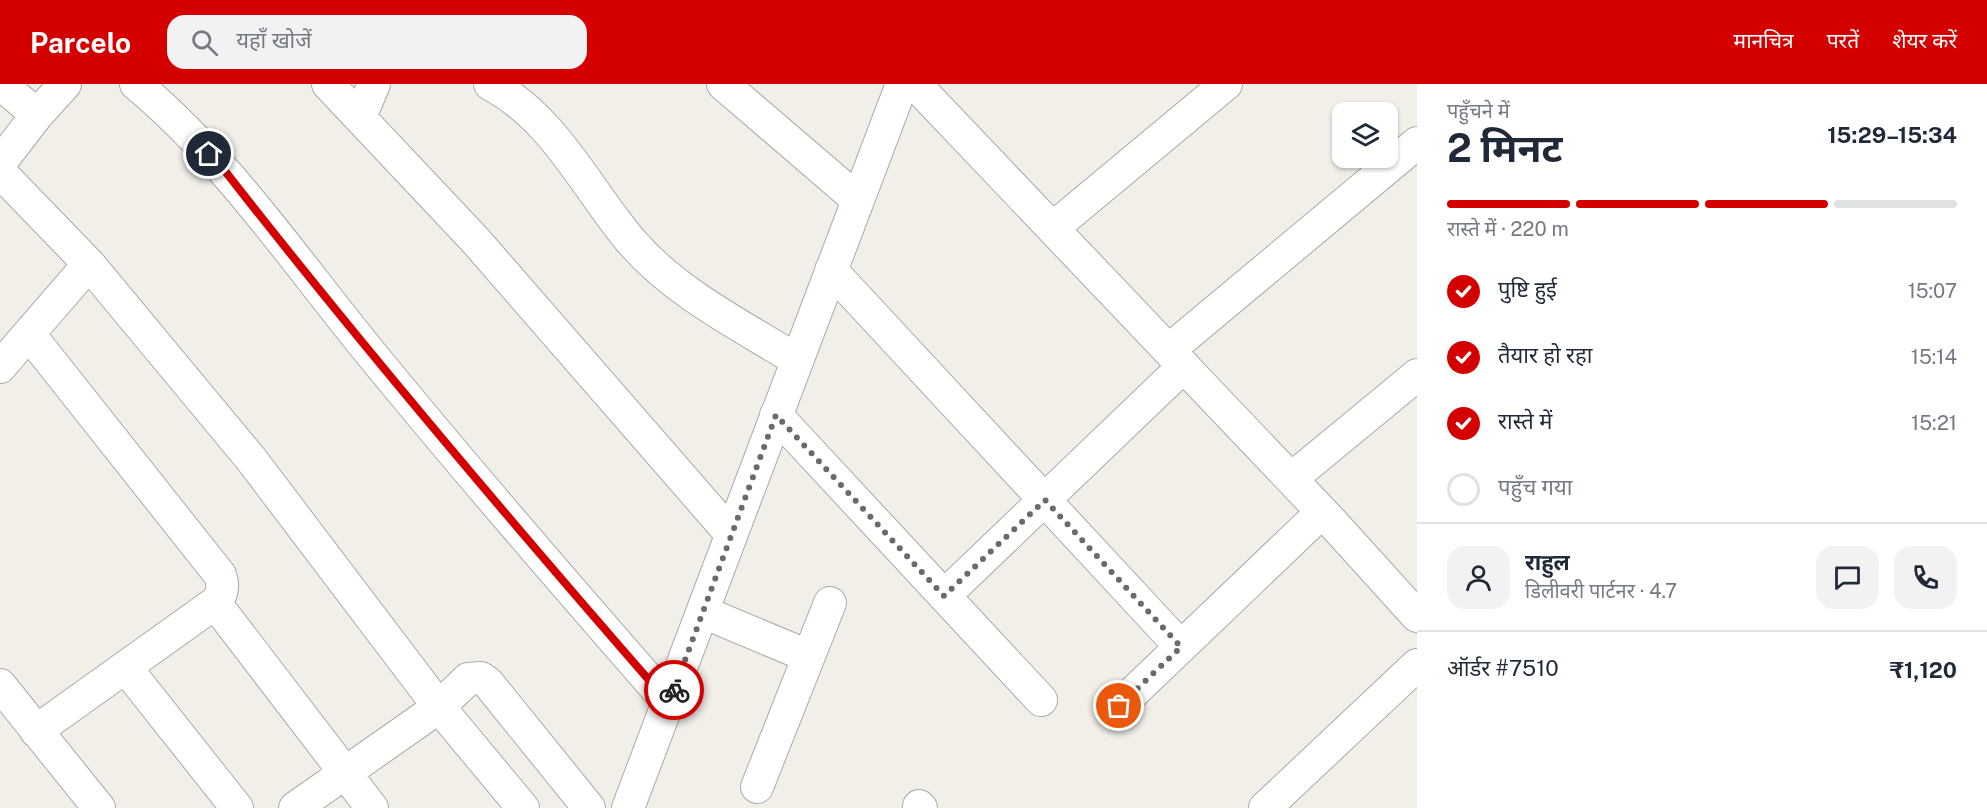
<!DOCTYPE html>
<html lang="hi">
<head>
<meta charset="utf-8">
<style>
  :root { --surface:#fff; --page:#f2f2f3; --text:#1f2937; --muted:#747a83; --line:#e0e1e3; --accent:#d40000 }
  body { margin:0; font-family:"Public Sans","Noto Sans Devanagari",sans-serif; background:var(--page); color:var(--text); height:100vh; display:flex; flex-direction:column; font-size:22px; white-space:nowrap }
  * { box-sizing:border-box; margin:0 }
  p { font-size:20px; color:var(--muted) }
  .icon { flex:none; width:33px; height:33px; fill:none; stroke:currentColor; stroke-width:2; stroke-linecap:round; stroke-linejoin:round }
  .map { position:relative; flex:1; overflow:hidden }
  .sheet { display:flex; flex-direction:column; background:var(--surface); width:570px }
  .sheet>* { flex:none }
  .controls { position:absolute; left:1332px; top:18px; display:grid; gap:12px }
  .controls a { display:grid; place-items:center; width:66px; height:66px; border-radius:12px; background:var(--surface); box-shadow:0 2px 4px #0004; font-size:30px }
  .pin { position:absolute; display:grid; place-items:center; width:51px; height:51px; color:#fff; margin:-26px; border:3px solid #fff; border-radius:50%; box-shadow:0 2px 6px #0007 }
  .courier { position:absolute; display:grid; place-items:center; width:60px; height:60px; margin:-30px; border:4px solid #d40000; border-radius:50%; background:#fff; color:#222; box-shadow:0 2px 8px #0007 }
  .summary em { font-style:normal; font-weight:700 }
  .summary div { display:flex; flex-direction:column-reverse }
  .summary { display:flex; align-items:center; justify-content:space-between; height:102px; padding:0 30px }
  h1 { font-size:39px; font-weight:700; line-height:45px }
  .bar { display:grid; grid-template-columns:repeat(4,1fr); gap:9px 6px; align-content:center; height:72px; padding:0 30px }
  .bar i { height:8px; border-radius:4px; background:var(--line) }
  .bar .active { background:var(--accent) }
  .bar p { grid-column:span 4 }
  .line { display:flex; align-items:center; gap:15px; padding:0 30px; border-top:2px solid var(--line) }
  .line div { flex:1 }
  .round { display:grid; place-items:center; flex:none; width:63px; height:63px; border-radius:18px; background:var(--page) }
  ol { padding:0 30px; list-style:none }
  li { display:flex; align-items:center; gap:18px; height:66px }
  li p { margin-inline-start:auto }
  li .icon { padding:6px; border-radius:50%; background:var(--accent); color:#fff; stroke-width:4 }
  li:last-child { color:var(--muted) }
  li i { width:33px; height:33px; border:3px solid var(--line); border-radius:50% }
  header { display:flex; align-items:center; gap:36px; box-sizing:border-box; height:84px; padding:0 30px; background:var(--accent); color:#fff }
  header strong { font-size:28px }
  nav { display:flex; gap:33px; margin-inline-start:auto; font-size:21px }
  .search { width:420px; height:54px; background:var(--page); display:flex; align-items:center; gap:15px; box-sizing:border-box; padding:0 21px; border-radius:18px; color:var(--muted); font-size:22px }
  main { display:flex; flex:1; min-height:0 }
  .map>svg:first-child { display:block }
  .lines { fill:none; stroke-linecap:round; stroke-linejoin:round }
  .minor-casing { stroke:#a9a9a9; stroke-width:34 }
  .minor { stroke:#fff; stroke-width:32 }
  .done { stroke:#6b6a68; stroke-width:6; stroke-dasharray:0 10.8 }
  .route { stroke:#d40000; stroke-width:8 }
</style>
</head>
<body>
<header>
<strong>Parcelo</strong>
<div class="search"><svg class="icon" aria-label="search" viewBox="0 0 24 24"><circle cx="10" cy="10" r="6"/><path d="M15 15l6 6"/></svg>यहाँ खोजें</div>
<nav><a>मानचित्र</a><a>परतें</a><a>शेयर करें</a></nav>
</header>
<main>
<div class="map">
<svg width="1417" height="724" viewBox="0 0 1417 724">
  <rect width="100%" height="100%" fill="#f2efe9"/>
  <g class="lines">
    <defs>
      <path id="minor" d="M1,0L37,31
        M136,0C230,78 299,183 377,277C472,393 570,506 669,619
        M328,0L476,157L731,450
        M490,0C554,34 585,102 630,156C674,208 740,241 797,276
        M723,0L858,116
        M915,0L1330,436L1417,532
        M360,33L374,0
        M0,79L37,31L65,0
        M0,88L89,180L251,375L439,623L523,724
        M1053,144L1226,0
        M831,186L1181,563
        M29,250L220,491C224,502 223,510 215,519L36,647
        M1169,266L1417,59
        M0,283L89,180
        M776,331L1041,616
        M1291,395L1417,291
        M944,512L1184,282
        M215,519L372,724
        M703,528L808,572
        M126,584L237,724
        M0,601L99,724
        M1119,622L1322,428
        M757,703L830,519
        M919,722L921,724
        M295,724L439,623L468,595L481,594L488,599L589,724
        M628,724L902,0
        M1265,724L1417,581"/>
    </defs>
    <!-- minor casing -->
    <use href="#minor" class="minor-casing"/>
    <!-- minor -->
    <use href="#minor" class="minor"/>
  </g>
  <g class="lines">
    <!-- done -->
    <path class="done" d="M674,606L776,331L944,512L1045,416L1181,563L1119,622"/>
    <!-- route -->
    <path class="route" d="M209,70L225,87C367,269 517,445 669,619L674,606"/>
  </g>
</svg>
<div class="controls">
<a><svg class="icon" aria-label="layers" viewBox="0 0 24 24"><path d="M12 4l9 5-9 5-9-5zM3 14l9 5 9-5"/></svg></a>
</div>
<div class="pin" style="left:1119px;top:622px;background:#ea580c"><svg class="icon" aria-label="bag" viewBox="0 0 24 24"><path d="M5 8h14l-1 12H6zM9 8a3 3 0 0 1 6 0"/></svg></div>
<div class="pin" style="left:209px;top:70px;background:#1f2937"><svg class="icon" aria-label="home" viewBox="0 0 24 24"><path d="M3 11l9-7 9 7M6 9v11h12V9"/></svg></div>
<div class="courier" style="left:674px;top:606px"><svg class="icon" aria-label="bike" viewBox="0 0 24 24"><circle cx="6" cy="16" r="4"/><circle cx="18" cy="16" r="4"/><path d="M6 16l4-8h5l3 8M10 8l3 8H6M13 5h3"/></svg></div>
</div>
<section class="sheet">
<div class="summary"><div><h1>2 मिनट</h1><p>पहुँचने में</p></div><em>15:29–15:34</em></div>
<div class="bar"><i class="active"></i><i class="active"></i><i class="active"></i><i></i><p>रास्ते में · 220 m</p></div>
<ol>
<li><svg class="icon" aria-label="check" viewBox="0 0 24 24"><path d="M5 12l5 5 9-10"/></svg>पुष्टि हुई<p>15:07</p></li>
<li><svg class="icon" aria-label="check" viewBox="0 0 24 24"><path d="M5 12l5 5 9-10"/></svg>तैयार हो रहा<p>15:14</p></li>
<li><svg class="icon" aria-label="check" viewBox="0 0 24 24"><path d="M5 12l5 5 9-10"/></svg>रास्ते में<p>15:21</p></li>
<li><i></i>पहुँच गया</li>
</ol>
<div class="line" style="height:108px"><a class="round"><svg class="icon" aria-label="person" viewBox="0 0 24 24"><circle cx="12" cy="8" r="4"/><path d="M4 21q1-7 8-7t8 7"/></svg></a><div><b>राहुल</b><p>डिलीवरी पार्टनर · 4.7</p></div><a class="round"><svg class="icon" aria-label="chat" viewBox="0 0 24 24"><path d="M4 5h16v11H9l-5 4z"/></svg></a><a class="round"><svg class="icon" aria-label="phone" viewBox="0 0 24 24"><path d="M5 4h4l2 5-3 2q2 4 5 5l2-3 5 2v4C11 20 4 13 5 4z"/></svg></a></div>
<div class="line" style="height:78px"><div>ऑर्डर #7510</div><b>₹1,120</b></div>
</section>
</main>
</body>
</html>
